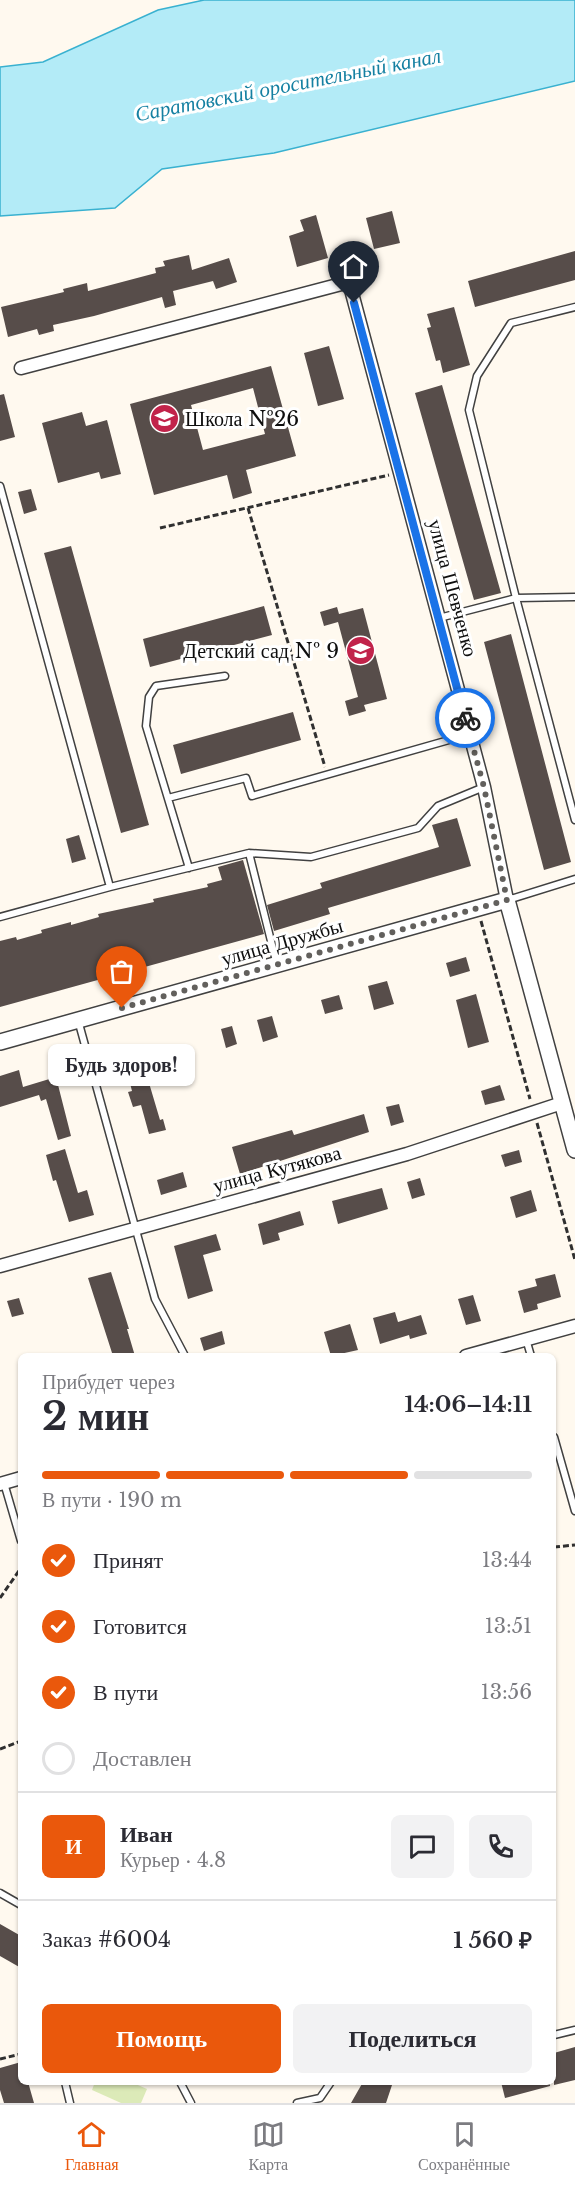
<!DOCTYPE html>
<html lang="ru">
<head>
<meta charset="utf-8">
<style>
  :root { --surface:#fff; --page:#f2f2f3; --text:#2b2b33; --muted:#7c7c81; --line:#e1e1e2; --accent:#ea580c }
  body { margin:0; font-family:"Libre Baskerville",serif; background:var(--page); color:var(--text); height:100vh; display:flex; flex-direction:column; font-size:22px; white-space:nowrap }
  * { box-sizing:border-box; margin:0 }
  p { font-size:20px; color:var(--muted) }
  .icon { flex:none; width:33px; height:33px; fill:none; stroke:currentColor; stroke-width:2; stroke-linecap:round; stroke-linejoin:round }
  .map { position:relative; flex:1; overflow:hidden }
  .drawer { position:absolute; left:18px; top:1353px; width:538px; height:732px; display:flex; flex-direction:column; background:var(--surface); border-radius:9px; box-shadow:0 2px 4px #0004 }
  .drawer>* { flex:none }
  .pin { position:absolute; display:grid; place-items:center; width:51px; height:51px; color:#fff; margin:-62px -26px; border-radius:50% 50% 50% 0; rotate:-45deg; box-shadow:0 0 6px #0007 }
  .pin .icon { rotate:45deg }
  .courier { position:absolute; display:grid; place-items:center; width:60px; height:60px; margin:-30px; border:4px solid #1a73e8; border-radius:50%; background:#fff; color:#222; box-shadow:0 2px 8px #0007 }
  .bubble { position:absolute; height:42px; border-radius:9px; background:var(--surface); box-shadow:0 2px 4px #0004; font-size:20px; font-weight:800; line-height:42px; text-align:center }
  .head em { font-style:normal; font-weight:800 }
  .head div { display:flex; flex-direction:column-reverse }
  .head { display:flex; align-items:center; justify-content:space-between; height:102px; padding:0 24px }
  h1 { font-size:39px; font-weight:800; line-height:45px }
  .bar { display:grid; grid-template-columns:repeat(4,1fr); gap:9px 6px; align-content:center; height:72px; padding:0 24px }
  .bar i { height:8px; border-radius:4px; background:var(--line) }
  .bar .current { background:var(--accent) }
  .bar p { grid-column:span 4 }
  .line { display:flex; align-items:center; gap:15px; padding:0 24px; border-top:2px solid var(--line) }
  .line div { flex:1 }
  .round { display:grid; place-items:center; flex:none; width:63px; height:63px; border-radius:9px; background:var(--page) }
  ol { padding:0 24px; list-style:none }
  li { display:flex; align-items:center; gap:18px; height:66px }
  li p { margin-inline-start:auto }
  li .icon { padding:6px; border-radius:50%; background:var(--accent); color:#fff; stroke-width:4 }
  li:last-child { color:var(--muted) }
  li i { width:33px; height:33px; border:3px solid var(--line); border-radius:50% }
  .button { display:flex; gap:12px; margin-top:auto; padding:12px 24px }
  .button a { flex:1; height:69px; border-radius:9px; background:var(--accent); color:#fff; font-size:24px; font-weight:800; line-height:69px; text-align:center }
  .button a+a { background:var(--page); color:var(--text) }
  .menu { display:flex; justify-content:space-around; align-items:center; height:84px; border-top:2px solid var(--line); background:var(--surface); font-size:16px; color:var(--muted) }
  .menu a { display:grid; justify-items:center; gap:3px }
  .menu .current { color:var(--accent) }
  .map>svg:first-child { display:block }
  .green { fill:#dceab8 }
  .water { fill:#b3ebf7; stroke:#39b1d0; stroke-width:1.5 }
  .building { fill:#574d4a; fill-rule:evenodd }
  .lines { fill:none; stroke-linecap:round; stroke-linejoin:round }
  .service-casing { stroke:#414141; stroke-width:9 }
  .minor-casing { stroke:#414141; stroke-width:15 }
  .tertiary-casing { stroke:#414141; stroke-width:18 }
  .path { stroke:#303030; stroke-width:3; stroke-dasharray:6 3; stroke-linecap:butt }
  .service { stroke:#fff; stroke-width:6 }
  .minor { stroke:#fff; stroke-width:12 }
  .tertiary { stroke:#fff; stroke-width:15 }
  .done { stroke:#62605d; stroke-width:6; stroke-dasharray:0 10.8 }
  .route { stroke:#1a73e8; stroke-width:8 }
  .labels { text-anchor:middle; stroke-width:6; stroke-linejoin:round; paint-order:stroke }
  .poi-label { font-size:20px; fill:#0e0e0e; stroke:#fff; text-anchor:start }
  .street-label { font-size:20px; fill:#0e0e0e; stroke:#fff }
  .water-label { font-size:21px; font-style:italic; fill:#1580a2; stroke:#fff }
</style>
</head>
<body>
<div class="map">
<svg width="575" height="2103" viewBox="0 0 575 2103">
  <rect width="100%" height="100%" fill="#fff9ef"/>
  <!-- green -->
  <path class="green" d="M95,2082H131L147,2089L141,2103H121L92,2090Z"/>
  <!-- water -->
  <path class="water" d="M204,0H575V81L274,153L162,169L115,208L0,216V67L43,62L158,10Z"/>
  <!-- building -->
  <path class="building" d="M392,211L400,243L374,249L366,218Z
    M316,215L328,258L297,267L289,236L304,231L300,220Z
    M575,251V280L475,307L468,281Z
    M189,255L192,270L229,258L237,282L216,289L213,281L173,291L176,305L165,308L162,297L94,316L53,325L54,331L39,335L37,329L8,337L1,307L64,292L63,289L87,283L88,291L156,273L155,268L165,266L163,261Z
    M454,307L470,365L443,373L440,360L436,361L427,328L431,327L427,314Z
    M329,346L344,399L318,406L304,353Z
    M271,366L296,456L246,470L252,493L233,499L227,475L154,495L130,404ZM253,388L265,434L203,450L191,405Z
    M442,385L501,593L474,600L415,393Z
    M4,394L15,437L0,441V395Z
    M82,412L86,426L107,420L121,474L101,479L99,472L58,483L42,423Z
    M31,489L37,510L24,514L18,492Z
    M71,546L149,825L121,833L44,553Z
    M264,606L272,635L150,667L143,639Z
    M337,607L339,614L363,608L387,699L364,705L366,711L349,716L345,701L358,697L338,622L324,626L320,612Z
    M511,634L571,862L544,870L484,642Z
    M293,712L301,740L181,774L173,745Z
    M457,818L471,866L328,908L330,914L274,931L267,905L322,888L320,883L439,847L432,825Z
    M79,835L86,859L72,863L66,839Z
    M243,860L264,934L0,1007V941L16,937L17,940L42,933L41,930L71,922V925L99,917L98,914L154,902L153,899L208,887L207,884L222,880L218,867Z
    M466,957L470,971L450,977L446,963Z
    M387,981L394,1004L374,1010L368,986Z
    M476,994L489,1042L468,1048L456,1000Z
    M339,995L343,1009L325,1014L321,1000Z
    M272,1016L278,1037L263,1042L257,1020Z
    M232,1026L237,1044L226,1048L221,1029Z
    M146,1045L152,1064L144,1066L160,1120L163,1119L166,1130L149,1134L141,1105L133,1107L128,1092L132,1091L122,1052Z
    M19,1070L23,1087L56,1077L71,1136L58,1140L46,1099L41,1101L39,1095L0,1107V1076Z
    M500,1085L505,1100L485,1105L481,1091Z
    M399,1104L404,1122L391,1126L386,1107Z
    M364,1114L369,1132L240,1174L232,1147L292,1130L294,1135Z
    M65,1149L78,1193L87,1190L94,1215L69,1222L56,1180L53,1181L46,1155Z
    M519,1150L522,1162L505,1167L501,1155Z
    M183,1172L187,1187L161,1195L157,1180Z
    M420,1178L425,1195L412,1199L407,1182Z
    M382,1188L388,1209L338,1224L332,1201Z
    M531,1190L537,1211L516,1218L510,1197Z
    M300,1211L304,1225L278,1233L280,1240L263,1245L258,1224Z
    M216,1234L221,1250L203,1255L213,1291L188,1299L174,1246Z
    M111,1272L129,1329H127L135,1356H113L88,1278Z
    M555,1274L561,1297L537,1304L538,1309L524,1313L518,1291L537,1286L535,1279Z
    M473,1295L481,1321L466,1325L458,1299Z
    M19,1298L24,1314L12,1317L7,1301Z
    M395,1312L398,1322L421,1315L427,1334L410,1339L409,1335L380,1344L373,1318Z
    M350,1324L358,1350L331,1356L324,1332Z
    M222,1331L225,1344L204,1351L200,1338Z
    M0,1924L21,1936V1968L0,1956Z
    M575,2047V2080L554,2085V2053Z
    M21,2062V2082H28L34,2103H4L0,2090V2068Z
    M363,2082H393L386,2103H351Z
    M501,2082H550V2086L505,2098Z"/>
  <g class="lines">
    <defs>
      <path id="service" d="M575,307L511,323L477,376L469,410L516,598L575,820
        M0,486L110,887L249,853L311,857L418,828L438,806L484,787
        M439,618L516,598L575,597
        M168,798L246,778L252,796L470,734
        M249,853L277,965
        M189,868L146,726L149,697L156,686L225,676
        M508,900L575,879
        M0,917L110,887
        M78,1020L155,1299L185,1356
        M526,1339L531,1356
        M554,1437L575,1511
        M4,1483L21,1541
        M0,1893L21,1905
        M554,2035L575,2030
        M65,2082L70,2103
        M180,2082L191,2103
        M297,2103L320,2098L331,2082"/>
      <path id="minor" d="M21,368L349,282L484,787L507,900
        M0,1266L407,1154L562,1103
        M466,1356L575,1326
        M0,1484L21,1478"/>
      <path id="tertiary" d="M0,1042L507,900L575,1150"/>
    </defs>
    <!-- service casing -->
    <use href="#service" class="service-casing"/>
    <!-- minor casing -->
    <use href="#minor" class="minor-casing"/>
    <!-- tertiary casing -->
    <use href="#tertiary" class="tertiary-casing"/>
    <!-- path -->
    <path class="path" d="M248,508L325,767
      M160,528L389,475
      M481,921L530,1099
      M537,1123L575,1260
      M554,1547L575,1545
      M0,1598L21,1568
      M0,1749L21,1741
      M0,2059L21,2054"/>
    <!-- service -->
    <use href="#service" class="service"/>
    <!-- minor -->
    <use href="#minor" class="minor"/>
    <!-- tertiary -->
    <use href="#tertiary" class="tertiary"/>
  </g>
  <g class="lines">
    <!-- done -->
    <path class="done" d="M122,1008L507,900L484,787L465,718"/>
    <!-- route -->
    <path class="route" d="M354,303L465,718"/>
  </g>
  <!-- icons -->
  <defs>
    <symbol id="school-disc" viewBox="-11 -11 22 22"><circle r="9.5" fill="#c1234a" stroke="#fff"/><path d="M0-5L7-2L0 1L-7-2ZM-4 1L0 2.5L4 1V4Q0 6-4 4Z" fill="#fff"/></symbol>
  </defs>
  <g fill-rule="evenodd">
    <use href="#school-disc" x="148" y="402" width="33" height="33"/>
    <use href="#school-disc" x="344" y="634" width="33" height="33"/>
  </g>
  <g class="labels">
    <!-- poi labels -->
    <g class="poi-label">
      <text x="185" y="426">Школа №26</text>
      <text x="339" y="658" text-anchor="end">Детский сад № 9</text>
    </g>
    <!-- street labels -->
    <g class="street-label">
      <text transform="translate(453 588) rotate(75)" y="7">улица Шевченко</text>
      <text transform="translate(282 942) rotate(-16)" y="7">улица Дружбы</text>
      <text transform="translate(277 1169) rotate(-15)" y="7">улица Кутякова</text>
    </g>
    <!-- water labels -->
    <g class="water-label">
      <text transform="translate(288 85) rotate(-11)" y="7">Саратовский оросительный канал</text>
    </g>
  </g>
</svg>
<div class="pin" style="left:122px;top:1008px;background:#ea580c"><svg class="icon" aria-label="bag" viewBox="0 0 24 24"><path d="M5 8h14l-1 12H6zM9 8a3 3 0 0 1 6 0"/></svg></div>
<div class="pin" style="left:354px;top:303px;background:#1f2937"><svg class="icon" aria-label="home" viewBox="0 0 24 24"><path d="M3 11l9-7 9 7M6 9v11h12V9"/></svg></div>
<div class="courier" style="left:465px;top:718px"><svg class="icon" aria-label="bike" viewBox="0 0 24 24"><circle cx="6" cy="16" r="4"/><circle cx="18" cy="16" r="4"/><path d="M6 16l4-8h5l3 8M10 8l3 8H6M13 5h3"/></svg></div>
<div class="bubble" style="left:48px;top:1044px;width:147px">Будь здоров!</div>
<section class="drawer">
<div class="head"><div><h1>2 мин</h1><p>Прибудет через</p></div><em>14:06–14:11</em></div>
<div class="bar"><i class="current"></i><i class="current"></i><i class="current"></i><i></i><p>В пути · 190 m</p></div>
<ol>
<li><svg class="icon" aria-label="check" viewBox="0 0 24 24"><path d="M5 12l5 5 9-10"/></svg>Принят<p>13:44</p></li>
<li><svg class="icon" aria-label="check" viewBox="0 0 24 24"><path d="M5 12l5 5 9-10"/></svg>Готовится<p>13:51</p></li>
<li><svg class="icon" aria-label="check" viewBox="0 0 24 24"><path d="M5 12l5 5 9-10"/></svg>В пути<p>13:56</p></li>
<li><i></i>Доставлен</li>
</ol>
<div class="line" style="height:108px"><b class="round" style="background:var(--accent);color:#fff">И</b><div><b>Иван</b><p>Курьер · 4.8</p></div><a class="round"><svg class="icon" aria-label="chat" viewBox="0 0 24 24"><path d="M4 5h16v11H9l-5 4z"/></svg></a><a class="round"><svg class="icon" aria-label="phone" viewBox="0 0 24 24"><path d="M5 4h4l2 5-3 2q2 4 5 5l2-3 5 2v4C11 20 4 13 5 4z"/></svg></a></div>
<div class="line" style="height:78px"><div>Заказ #6004</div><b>1 560 ₽</b></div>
<div class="button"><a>Помощь</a><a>Поделиться</a></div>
</section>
</div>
<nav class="menu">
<a class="current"><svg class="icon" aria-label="home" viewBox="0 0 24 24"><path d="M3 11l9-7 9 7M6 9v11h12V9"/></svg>Главная</a>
<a><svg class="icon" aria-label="map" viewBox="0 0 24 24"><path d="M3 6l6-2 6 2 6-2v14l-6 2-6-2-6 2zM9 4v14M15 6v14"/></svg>Карта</a>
<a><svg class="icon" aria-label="saved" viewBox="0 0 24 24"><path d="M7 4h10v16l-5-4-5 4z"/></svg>Сохранённые</a>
</nav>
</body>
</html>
